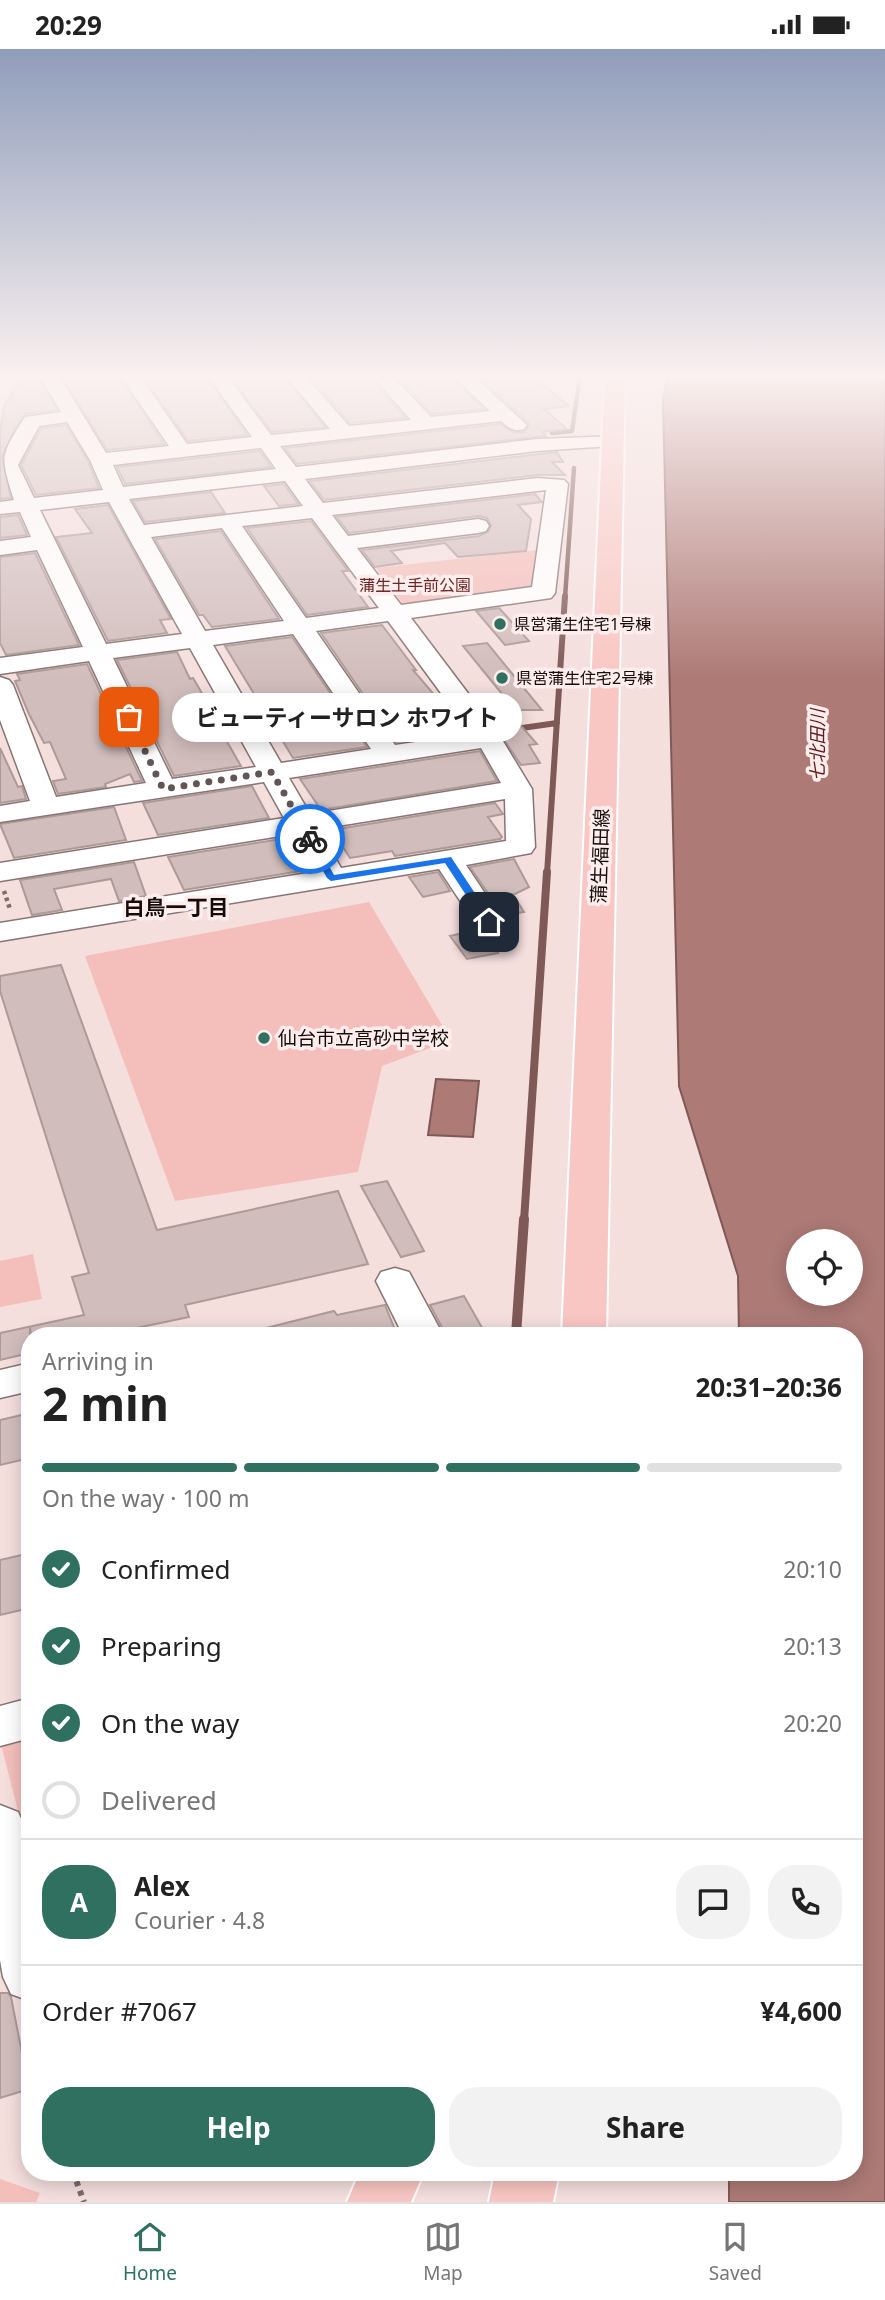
<!DOCTYPE html>
<html lang="en">
<head>
<meta charset="utf-8">
<style>
  :root { --surface:#fff; --page:#f2f2f2; --text:#222; --muted:#767676; --line:#e0e0e0; --accent:#2f7060 }
  body { margin:0; font-family:"Noto Sans","Noto Sans JP",sans-serif; background:var(--page); color:var(--text); height:100vh; display:flex; flex-direction:column; font-size:26px; white-space:nowrap }
  * { box-sizing:border-box; margin:0 }
  p { font-size:23px; color:var(--muted) }
  .icon { flex:none; width:38px; height:38px; fill:none; stroke:currentColor; stroke-width:2; stroke-linecap:round; stroke-linejoin:round }
  .map { position:relative; flex:1; overflow:hidden }
  .drawer { position:absolute; left:21px; top:1278px; width:842px; height:854px; display:flex; flex-direction:column; background:var(--surface); border-radius:28px; box-shadow:0 4px 18px #0003 }
  .drawer>* { flex:none }
  .tools { position:absolute; left:786px; top:1180px; display:grid; gap:14px }
  .tools a { display:grid; place-items:center; width:77px; height:77px; border-radius:50%; background:var(--surface); box-shadow:0 4px 18px #0003; font-size:35px }
  .pin { position:absolute; display:grid; place-items:center; width:60px; height:60px; color:#fff; margin:-30px; border-radius:14px; box-shadow:0 4px 10px #0006 }
  .courier { position:absolute; display:grid; place-items:center; width:70px; height:70px; margin:-35px; border:5px solid #1a73e8; border-radius:50%; background:#fff; color:#222; box-shadow:0 2px 9px #0007 }
  .bubble { position:absolute; height:49px; border-radius:24px; background:var(--surface); box-shadow:0 4px 18px #0003; font-size:23px; font-weight:700; line-height:49px; text-align:center }
  .overview em { font-style:normal; font-weight:700 }
  .overview div { display:flex; flex-direction:column-reverse }
  .overview { display:flex; align-items:center; justify-content:space-between; height:119px; padding:0 21px }
  h1 { font-size:46px; font-weight:700; line-height:52px }
  .bar { display:grid; grid-template-columns:repeat(4,1fr); gap:10px 7px; align-content:center; height:84px; padding:0 21px }
  .bar i { height:9px; border-radius:5px; background:var(--line) }
  .bar .on { background:var(--accent) }
  .bar p { grid-column:span 4 }
  .line { display:flex; align-items:center; gap:18px; padding:0 21px; border-top:2px solid var(--line) }
  .line div { flex:1 }
  .round { display:grid; place-items:center; flex:none; width:74px; height:74px; border-radius:28px; background:var(--page) }
  ol { padding:0 21px; list-style:none }
  li { display:flex; align-items:center; gap:21px; height:77px }
  li p { margin-inline-start:auto }
  li .icon { padding:7px; border-radius:50%; background:var(--accent); color:#fff; stroke-width:4 }
  li:last-child { color:var(--muted) }
  li i { width:38px; height:38px; border:4px solid var(--line); border-radius:50% }
  .action { display:flex; gap:14px; margin-top:auto; padding:14px 21px }
  .action a { flex:1; height:80px; border-radius:28px; background:var(--accent); color:#fff; font-size:28px; font-weight:700; line-height:80px; text-align:center }
  .action a+a { background:var(--page); color:var(--text) }
  .status { display:flex; justify-content:space-between; align-items:center; height:49px; padding:0 35px; background:var(--surface); direction:ltr }
  .status svg { height:19px; fill:currentColor }
  .dock { display:flex; justify-content:space-around; align-items:center; height:98px; border-top:2px solid var(--line); background:var(--surface); font-size:19px; color:var(--muted) }
  .dock a { display:grid; justify-items:center; gap:4px }
  .dock .on { color:var(--accent) }
  .map>svg:first-child { display:block }
  .green { fill:#f4bfbb }
  .water { fill:#ad7a76; stroke:#7f5956; stroke-width:2; fill-rule:evenodd }
  .lines { fill:none; stroke-linecap:round; stroke-linejoin:round }
  .stream-far3 { stroke:#7f5956; stroke-width:4.5 }
  .stream-far2 { stroke:#7f5956; stroke-width:6 }
  .stream-far1 { stroke:#7f5956; stroke-width:8 }
  .stream { stroke:#7f5956; stroke-width:10 }
  .building { fill:#d1bebc; stroke:#ad9a98; stroke-width:2 }
  .minor-casing { stroke:#877573; stroke-width:3 }
  .major-casing { stroke:#fff; stroke-width:4 }
  .path-far1 { stroke:#7a6d6b; stroke-width:4.5; stroke-dasharray:3.5 3.5; stroke-linecap:butt }
  .path { stroke:#7a6d6b; stroke-width:6; stroke-dasharray:5 5; stroke-linecap:butt }
  .minor { fill:#fff; fill-rule:evenodd }
  .major { fill:#f9c7c3; fill-rule:evenodd }
  .route { fill:#1a73e8 }
  .done { stroke:#625655; stroke-width:7; stroke-dasharray:0 12.6 }
  .poi-dot { fill:#2f7060; stroke:#feedec; stroke-width:2.5 }
  .labels { text-anchor:middle; stroke-width:7; stroke-linejoin:round; paint-order:stroke }
  .far-park-label { font-size:16px; fill:#6a2927; stroke:#feedec }
  .far-poi-label { font-size:16px; fill:#140d0c; stroke:#feedec; text-anchor:start }
  .far-water-label { font-size:18px; font-style:italic; fill:#5d1d1c; stroke:#feedec }
  .street-label { font-size:19px; fill:#140d0c; stroke:#feedec }
  .poi-label { font-size:19px; fill:#140d0c; stroke:#feedec; text-anchor:start }
  .neighbourhood-label { font-size:21px; font-weight:bold; fill:#140d0c; stroke:#feedec }
</style>
</head>
<body>
<div class="status"><b>20:29</b><svg viewBox="0 0 49 12"><path d="M0 12V9h3v3zM5 12V6h3v6zM10 12V3h3v9zM15 12V0h3v12zM26 1h20v11H26zM47 4h2v5h-2z"/></svg></div>
<div class="map">
<svg width="885" height="2153" viewBox="0 0 885 2153">
  <rect width="100%" height="100%" fill="#f4dfdd"/>
  <!-- green -->
  <path class="green" d="M538,501L531,540L406,559L376,519Z
    M369,853L451,991L382,1017L358,1123L175,1152L85,907Z
    M33,1205L42,1250L0,1258V1212Z
    M30,1685V1808L0,1692Z
    M0,2130L40,2144L36,2153H0Z"/>
  <!-- water -->
  <path class="water" d="M667,327H885V2153H729V2123H854V1286H739L738,1227L679,1037L663,350ZM798,1192H850V1244H798Z
    M436,1030L479,1032L473,1088L428,1086Z"/>
  <g class="lines">
    <!-- stream-far3 -->
    <path class="stream-far3" d="M552,384L572,382L580,327
      M565,549L574,419"/>
    <!-- stream-far2 -->
    <path class="stream-far2" d="M487,684L557,674
      M547,825L565,547"/>
    <!-- stream-far1 -->
    <path class="stream-far1" d="M524,1172L547,823"/>
    <!-- stream -->
    <path class="stream" d="M516,1286L524,1170"/>
  </g>
  <!-- building -->
  <path class="building" d="M22,327H38L57,361L25,365L15,380L2,408L11,449L0,450V384L4,357Z
    M62,327H119L164,395L107,401Z
    M143,327H206L247,386L188,392Z
    M230,327H284L325,378L272,383Z
    M309,327H329L332,330L362,327L367,333L373,332L406,369L350,374Z
    M514,327H532L569,357L544,360L567,380L543,383L546,387L297,415L285,399L500,375L513,383H525L529,374L481,331Z
    M412,328L419,335L449,331L456,333L484,360L432,365L398,330Z
    M66,376L88,412L99,439L36,446L21,416L41,379Z
    M260,402L271,418L125,435L117,418Z
    M557,403L563,413H552L565,426H537L324,451L310,432Z
    M284,435L298,455L279,457L264,437Z
    M211,443L225,464L145,473L133,452Z
    M535,445L542,453L518,456L531,470L526,502L458,508L445,494L391,502L402,514L375,518L362,501L479,487L488,483L491,476L487,469L478,467L349,484L337,468Z
    M108,456L171,570L160,571L167,584L108,592L56,488L92,484L75,460Z
    M18,466L27,486L0,489V468Z
    M311,472L348,522H342L368,558L307,566L247,479Z
    M221,482L279,570L212,578L203,566H199L155,490Z
    M35,504L79,596L6,606L0,594V508Z
    M499,559L529,592L505,596L476,562Z
    M382,576L416,621H413L466,683L396,693L321,584Z
    M292,588L367,698L293,709L225,597Z
    M487,594L542,661H515L463,597Z
    M177,603L190,630L193,629L213,663H210L241,717L174,727L117,611Z
    M87,615L142,732L134,733L130,725L105,735L106,738L58,745L53,732L66,730L50,693L44,694L29,665L15,632L20,631L17,625Z
    M509,663L537,695L529,696L540,714L521,716L488,667Z
    M0,699L18,738L22,737L26,750L0,754Z
    M480,702L497,732L321,761L300,730Z
    M252,737L269,769L158,786L143,754Z
    M495,754L503,765L488,768L502,788L500,790L395,807L392,802L350,809L332,781Z
    M114,758L126,791L14,809L0,775Z
    M281,790L289,803L296,802L307,821L184,841L168,808Z
    M514,810L529,838L513,846L524,863L503,866L470,818Z
    M134,813L146,847L119,852L111,830L54,840L62,861L32,866L20,831Z
    M438,823L450,842L423,848L409,828Z
    M477,881L485,884L498,904L467,910L450,887Z
    M61,916L157,1181L338,1142L368,1215L185,1256L189,1268L103,1286H31L30,1279V1304L0,1311V1284L84,1266L72,1228L89,1224L0,942V927Z
    M387,1132L424,1202L401,1208L361,1137Z
    M464,1247L484,1282L468,1286H446L430,1256Z
    M385,1256L397,1286H267L266,1279L334,1262L337,1266Z
    M30,1364V1409L0,1416V1371Z
    M30,1504V1559L0,1566V1511Z
    M0,1944H8L11,1948L29,2040L0,2049Z"/>
  <g class="lines">
    <defs>
      <path id="minor" d="M40,327H59L106,404L169,397L121,327H140L187,395L252,388L208,327H227L271,386L330,380L286,327H305L349,377L411,371L372,327H392L431,368L490,362L453,327H473L527,376L524,380C513,383 509,379 501,372L280,397L296,418L537,390L618,387L621,391L618,395L611,397L537,402L305,430L323,454L537,429L564,431L568,435L555,544L551,549L411,569L498,684L532,740L535,798L531,804L466,816L504,873L500,879L489,882L478,879L439,820L0,892V874L314,823L293,785L0,832V814L284,769L264,733L0,773V757L30,752L0,671V628L9,631L13,636L56,748L146,734L89,612L0,625V609L83,598L37,501L0,506V492L31,488L20,463L0,465V453L14,451C0,407 0,407 25,368L61,363ZM67,373L90,411L103,441L34,449L18,416L39,377ZM261,399L276,420L123,438L113,416ZM285,432L303,457L144,476L129,450ZM546,441L532,538L401,556L357,499L478,484L486,482L489,477L486,472L478,470L348,487L332,466ZM109,453L182,585L106,595L40,461ZM312,469L379,559L306,569L242,477ZM222,479L284,572L205,582L151,488ZM388,572L471,685L395,696L316,582ZM293,585L371,700L281,714L213,596ZM190,599L256,718L172,730L113,609ZM481,699L501,734L310,765L289,729ZM505,750L506,792L341,819L319,780Z
        M395,1219L409,1223L443,1286H403L376,1232L381,1223Z
        M30,1314V1342L0,1349V1321Z
        M30,1649V1689L0,1697V1657Z
        M0,1756L18,1763L25,1778L30,1800V1952L11,1945L3,1928L0,1911Z"/>
      <path id="major" d="M605,327H625L606,1286H562Z
        M360,2123H424L411,2153H347Z
        M495,2123H559L553,2153H489Z"/>
    </defs>
    <!-- minor casing -->
    <use href="#minor" class="minor-casing"/>
    <!-- major casing -->
    <use href="#major" class="major-casing"/>
    <!-- path-far1 -->
    <path class="path-far1" d="M4,842L10,860"/>
    <!-- path -->
    <path class="path" d="M73,2123L84,2153"/>
    <!-- minor -->
    <use href="#minor" class="minor"/>
    <!-- major -->
    <use href="#major" class="major"/>
  </g>
  <!-- sky -->
  <linearGradient id="sky" x2="0" y2="1"><stop stop-color="#909dba"/><stop offset="0.52" stop-color="#faf1f0"/><stop offset="1" stop-color="#faf1f0" stop-opacity="0"/></linearGradient>
  <rect width="885" height="629" fill="url(#sky)"/>
  <!-- route -->
  <path class="route" d="M306,788H313L334,826L451,808L494,873L485,875L445,814L331,832L327,829L305,790Z"/>
  <g class="lines">
    <!-- done -->
    <path class="done" d="M129,668L163,740L272,723L310,790"/>
  </g>
  <!-- markers -->
  <g class="poi-dot">
    <circle cx="500" cy="575" r="7"/>
    <circle cx="502" cy="629" r="7"/>
    <circle cx="264" cy="989" r="7"/>
  </g>
  <g class="labels">
    <!-- far-park labels -->
    <g class="far-park-label">
      <text x="415" y="542">蒲生土手前公園</text>
    </g>
    <!-- far-poi labels -->
    <g class="far-poi-label">
      <text x="514" y="581">県営蒲生住宅1号棟</text>
      <text x="516" y="635">県営蒲生住宅2号棟</text>
    </g>
    <!-- far-water labels -->
    <g class="far-water-label">
      <text transform="translate(818 696) rotate(-90)" y="6">七北田川</text>
    </g>
    <!-- street labels -->
    <g class="street-label">
      <text transform="translate(600 807) rotate(-88)" y="7">蒲生福田線</text>
    </g>
    <!-- poi labels -->
    <g class="poi-label">
      <text x="278" y="996">仙台市立高砂中学校</text>
    </g>
    <!-- neighbourhood labels -->
    <g class="neighbourhood-label">
      <text x="176" y="866">白鳥一丁目</text>
    </g>
  </g>
</svg>
<div class="tools">
<a><svg class="icon" aria-label="locate" viewBox="0 0 24 24"><circle cx="12" cy="12" r="6"/><path d="M12 2v4M12 18v4M2 12h4M18 12h4"/></svg></a>
</div>
<div class="pin" style="left:129px;top:668px;background:#ea580c"><svg class="icon" aria-label="bag" viewBox="0 0 24 24"><path d="M5 8h14l-1 12H6zM9 8a3 3 0 0 1 6 0"/></svg></div>
<div class="pin" style="left:489px;top:873px;background:#1f2937"><svg class="icon" aria-label="home" viewBox="0 0 24 24"><path d="M3 11l9-7 9 7M6 9v11h12V9"/></svg></div>
<div class="courier" style="left:310px;top:790px"><svg class="icon" aria-label="bike" viewBox="0 0 24 24"><circle cx="6" cy="16" r="4"/><circle cx="18" cy="16" r="4"/><path d="M6 16l4-8h5l3 8M10 8l3 8H6M13 5h3"/></svg></div>
<div class="bubble" style="left:172px;top:644px;width:350px">ビューティーサロン ホワイト</div>
<section class="drawer">
<div class="overview"><div><h1>2 min</h1><p>Arriving in</p></div><em>20:31–20:36</em></div>
<div class="bar"><i class="on"></i><i class="on"></i><i class="on"></i><i></i><p>On the way · 100 m</p></div>
<ol>
<li><svg class="icon" aria-label="check" viewBox="0 0 24 24"><path d="M5 12l5 5 9-10"/></svg>Confirmed<p>20:10</p></li>
<li><svg class="icon" aria-label="check" viewBox="0 0 24 24"><path d="M5 12l5 5 9-10"/></svg>Preparing<p>20:13</p></li>
<li><svg class="icon" aria-label="check" viewBox="0 0 24 24"><path d="M5 12l5 5 9-10"/></svg>On the way<p>20:20</p></li>
<li><i></i>Delivered</li>
</ol>
<div class="line" style="height:126px"><b class="round" style="background:var(--accent);color:#fff">A</b><div><b>Alex</b><p>Courier · 4.8</p></div><a class="round"><svg class="icon" aria-label="chat" viewBox="0 0 24 24"><path d="M4 5h16v11H9l-5 4z"/></svg></a><a class="round"><svg class="icon" aria-label="phone" viewBox="0 0 24 24"><path d="M5 4h4l2 5-3 2q2 4 5 5l2-3 5 2v4C11 20 4 13 5 4z"/></svg></a></div>
<div class="line" style="height:91px"><div>Order #7067</div><b>¥4,600</b></div>
<div class="action"><a>Help</a><a>Share</a></div>
</section>
</div>
<nav class="dock">
<a class="on"><svg class="icon" aria-label="home" viewBox="0 0 24 24"><path d="M3 11l9-7 9 7M6 9v11h12V9"/></svg>Home</a>
<a><svg class="icon" aria-label="map" viewBox="0 0 24 24"><path d="M3 6l6-2 6 2 6-2v14l-6 2-6-2-6 2zM9 4v14M15 6v14"/></svg>Map</a>
<a><svg class="icon" aria-label="saved" viewBox="0 0 24 24"><path d="M7 4h10v16l-5-4-5 4z"/></svg>Saved</a>
</nav>
</body>
</html>
